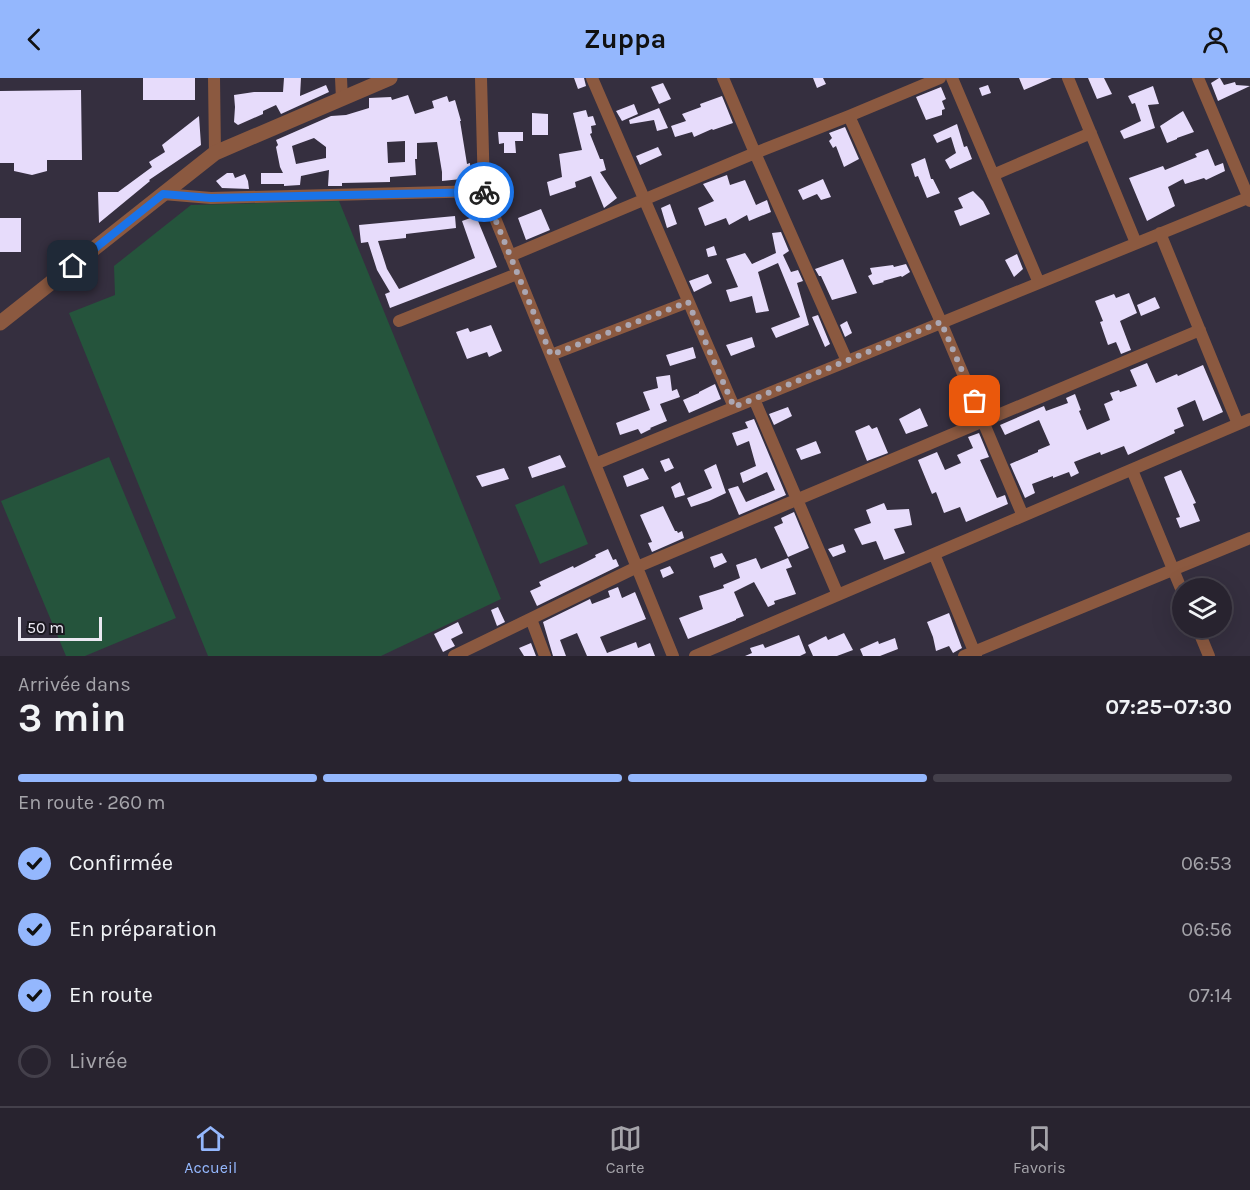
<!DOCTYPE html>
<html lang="fr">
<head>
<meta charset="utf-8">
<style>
  :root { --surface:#28232f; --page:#342f3b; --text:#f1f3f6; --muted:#a5a4aa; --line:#44404b; --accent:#94b7fd }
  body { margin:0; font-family:Karla,sans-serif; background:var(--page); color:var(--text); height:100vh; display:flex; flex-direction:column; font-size:22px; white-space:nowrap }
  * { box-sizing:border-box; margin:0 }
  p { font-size:20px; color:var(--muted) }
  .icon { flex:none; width:33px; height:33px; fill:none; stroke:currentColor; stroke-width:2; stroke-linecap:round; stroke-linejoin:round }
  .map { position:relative; height:578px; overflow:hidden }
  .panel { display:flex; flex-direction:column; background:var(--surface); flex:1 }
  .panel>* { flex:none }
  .fabs { position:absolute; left:1172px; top:500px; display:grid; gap:12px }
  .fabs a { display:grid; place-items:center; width:60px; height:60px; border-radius:50%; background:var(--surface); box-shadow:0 6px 24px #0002,0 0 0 2px var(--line); font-size:30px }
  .scale { position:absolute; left:18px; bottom:15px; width:84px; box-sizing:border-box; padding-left:6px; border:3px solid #ebe8f2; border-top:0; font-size:16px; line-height:21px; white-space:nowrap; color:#ebe8f2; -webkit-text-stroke:4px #1b1820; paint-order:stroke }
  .pin { position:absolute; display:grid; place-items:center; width:51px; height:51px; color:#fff; margin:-26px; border-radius:12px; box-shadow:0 3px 9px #0006 }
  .courier { position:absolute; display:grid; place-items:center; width:60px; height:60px; margin:-30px; border:4px solid #1a73e8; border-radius:50%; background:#fff; color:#222; box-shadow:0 2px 8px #0007 }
  .overview em { font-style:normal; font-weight:700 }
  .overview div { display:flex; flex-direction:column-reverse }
  .overview { display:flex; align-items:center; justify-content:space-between; height:102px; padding:0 18px }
  h1 { font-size:39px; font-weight:700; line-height:45px }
  .bar { display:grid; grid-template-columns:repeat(4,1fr); gap:9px 6px; align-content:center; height:72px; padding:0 18px }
  .bar i { height:8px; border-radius:4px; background:var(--line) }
  .bar .active { background:var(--accent) }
  .bar p { grid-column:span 4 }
  ol { padding:0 18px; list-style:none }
  li { display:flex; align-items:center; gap:18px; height:66px }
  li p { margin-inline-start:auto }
  li .icon { padding:6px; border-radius:50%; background:var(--accent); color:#111; stroke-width:4 }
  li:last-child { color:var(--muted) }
  li i { width:33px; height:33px; border:3px solid var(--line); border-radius:50% }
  header { display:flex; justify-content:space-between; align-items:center; height:78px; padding:0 18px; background:var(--accent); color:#111; font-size:27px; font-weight:700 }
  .tab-bar { display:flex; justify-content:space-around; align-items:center; height:84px; border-top:2px solid var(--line); background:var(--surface); font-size:16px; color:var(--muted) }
  .tab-bar a { display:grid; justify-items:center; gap:3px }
  .tab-bar .active { color:var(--accent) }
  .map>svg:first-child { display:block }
  .green { fill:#25543c }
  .building { fill:#e7dcfb; fill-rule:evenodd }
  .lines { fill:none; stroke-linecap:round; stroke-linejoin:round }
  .minor { stroke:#8b5940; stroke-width:12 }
  .tertiary { stroke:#8b5940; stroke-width:15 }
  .done { stroke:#aba7b3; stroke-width:6; stroke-dasharray:0 10.8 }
  .route { stroke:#1a73e8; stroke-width:8 }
</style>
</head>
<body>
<header><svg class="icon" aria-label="back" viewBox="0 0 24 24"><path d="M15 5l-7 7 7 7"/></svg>Zuppa<svg class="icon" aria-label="person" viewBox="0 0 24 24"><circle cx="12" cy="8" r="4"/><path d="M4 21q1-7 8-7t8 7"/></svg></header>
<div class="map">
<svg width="1250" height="578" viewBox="0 0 1250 578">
  <rect width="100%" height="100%" fill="#352f3f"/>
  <!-- green -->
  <path class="green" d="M339,123L501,521L381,578H208L69,235L115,217L114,188L191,127Z
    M109,379L176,540L85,578H66L1,423Z
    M564,407L588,466L540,486L515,427Z"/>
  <!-- building -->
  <path class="building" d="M143,0H195V22H143Z
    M284,0H301L300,18L326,7L329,14L281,36L276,27L263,33V36L238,47L234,44L235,29L234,17L254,14H283Z
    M574,0H584L586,8L578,11Z
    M813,0H823L826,6L817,10Z
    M1019,0H1052L1024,12Z
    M1088,0H1104L1112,16L1097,21Z
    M1219,0H1220L1224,7L1235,4L1236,7L1250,8L1218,23L1211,5Z
    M663,5L671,21L659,26L651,9Z
    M988,7L991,15L982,18L979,10Z
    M1153,8L1159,26L1148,27L1155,50L1124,61L1120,53L1141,43L1135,25L1132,26L1128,18Z
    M941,9L946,21L942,23L945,31L942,32V37L926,42L916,19Z
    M81,12L82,82H47V93L32,97L14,93V85H0V13Z
    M408,17L415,36L434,30L432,23L447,18L449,24L455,22L461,43H460L467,86L470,85L471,100L442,103V94L437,64L417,65V81H415L416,97L390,99V104L342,105V108H328L329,92L301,98L300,107L284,108V106H261V95H283L280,89L276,69L278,67L276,62L331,38L346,37L369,30V20L391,19L392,22ZM314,60L326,69V80L296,86L292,68ZM405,63V84L388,85L387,64Z
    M722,18L733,45L713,52L712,51L694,59L692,54L675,59L671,48L686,43L682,36L701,29L700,26Z
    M634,26L638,36L622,43L616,33Z
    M659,30L668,50L657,53L654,42L630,46L629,42Z
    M586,32L588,39L593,38L596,47L591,48L592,55L590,56L600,81H603L606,92L600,94L617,120L604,130L591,98L575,104L576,109L550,118L547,104L562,99L559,76L582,72L573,35Z
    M1183,33L1194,54L1177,60V61L1167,65L1160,48Z
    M532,35L548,36V57H532Z
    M199,38L201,67L149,102L150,103L99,145L98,114H118L152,89L149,84L165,74L162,67Z
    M957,46L964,69L967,68L972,81L950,91L945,82L956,75L951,59L937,65L933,57Z
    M845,49L859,81L844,89L836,68L833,70L829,63L832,60L829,55Z
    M498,54H523V63H515L516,75H504V65L499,66Z
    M658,69L662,77L640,87L636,78Z
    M1208,71L1215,88L1223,85L1225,93L1206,102L1204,100L1185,106L1183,101L1168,109L1175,128L1147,143L1129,100L1163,88L1165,92L1197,79L1195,76Z
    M925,80L931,101H933L940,115L927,120L918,98L915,99L911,86Z
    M227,95H233L235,100L245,96L248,103L249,111L222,110L216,103Z
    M727,97L730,107L745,102L756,127L767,122L771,134L749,143L747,137L729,147L726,140L705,148L698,130L714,123L703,106Z
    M823,101L831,119L821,122L817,116L803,122L798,112Z
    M973,113L983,123L990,136L960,148L954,133L963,130L958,120Z
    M670,126L677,146L667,150L661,130Z
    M541,131L550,152L526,162L518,140Z
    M455,138L456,150L406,156V160L378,163L387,191L399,211L475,180L462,143L476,138L497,189L390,230L385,216L390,214L377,192L368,164L361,165L359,147Z
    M0,140H21V174H0Z
    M781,154L789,173L783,177L791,194L798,192L803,203L797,205L809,247L776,260L771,250L800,239L778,185L758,194L769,233L756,235L752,218L730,224L726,212L738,209L726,181L745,175L752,186L776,175L772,155Z
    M714,168L717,177L708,179L706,171Z
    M1017,176L1023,191L1014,199L1005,182Z
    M843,181L857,215L832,222L821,198H819L815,191Z
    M906,186L910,194L902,199L901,198L883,203L884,204L873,207L868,198L872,196L870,190L893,187L894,189Z
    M708,196L712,205L694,214L689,203Z
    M1129,215L1137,235L1120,243L1131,272L1121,276L1116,264L1108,267L1100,244L1103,243L1095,223L1114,216L1116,220Z
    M1155,219L1160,230L1141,238L1137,227Z
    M818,237L830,266L825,269L812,239Z
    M847,243L852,255L845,259L840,247Z
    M491,247L502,273L489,279L487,274L467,281L456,254L468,250L470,254Z
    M752,259L755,269L731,278L726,267Z
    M693,269L696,280L670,288L666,277Z
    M1147,285L1156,305L1177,296L1178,298L1203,287L1223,334L1203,343L1195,322L1177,330L1184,348L1174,352L1175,355L1128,377L1124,368L1101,377L1100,374L1074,384L1079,395L1071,399L1069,394L1053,400V398L1032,406L1035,415L1025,420L1010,386L1038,374V372L1050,367L1039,342L1005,357L1000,347L1044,328L1046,333L1068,325L1066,320L1075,316L1081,332L1079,333L1087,352L1110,342L1104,326L1113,322L1110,315L1119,312L1120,314L1137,308L1130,292Z
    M670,297L672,313L677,311L680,319L660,326L667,343L650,350L651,351L641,356L638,351L620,357L616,345L650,332L643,314L658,310L656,299Z
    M715,306L721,321L689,335L683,322L699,315V314Z
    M788,329L792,338L774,347L769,336Z
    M920,330L928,348L906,356L899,341Z
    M754,341L786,417L739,437L728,411L738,408L746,424L775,412L767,394L743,405L740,395L756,388L749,363L737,368L732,355L748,350L745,344Z
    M869,347L872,351L877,349L888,375L867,383L855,353Z
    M979,355L989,379L980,382L997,420L1005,417L1008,426L966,444L960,429L944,435L936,414L932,416L918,382L937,374L945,392L961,385L957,377L973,370L968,359Z
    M816,363L821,375L801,382L796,371Z
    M560,377L566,389L532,400L528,389Z
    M669,380L674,390L665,394L660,383Z
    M716,386L726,415L709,423L691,429L687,420L712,410L704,392Z
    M504,390L509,401L482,409L476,398Z
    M643,390L649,401L627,409L623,398Z
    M1181,392L1196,425L1193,426L1200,443L1180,450L1176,440L1180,439L1164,399Z
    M680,404L685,417L675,420L671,409Z
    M884,425L887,432L909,431L912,447L894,451L905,475L884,482L876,463L862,467L854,451L871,445L866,432Z
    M663,428L675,453H677L678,455L682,453L684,460L652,474L648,465L652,464L640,437Z
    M794,434L809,470L788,479L774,449L783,445L781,440Z
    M843,466L846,474L833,479L828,471Z
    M608,471L613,482L616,481L619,488L537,528L530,513L541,508L539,504L573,488L574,490L596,479L595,477Z
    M722,475L727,484L714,490L710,479Z
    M756,480L761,491L788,480L792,489L786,491L796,516L774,523L775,526L768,529L754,504L734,514L744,538L736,541V542L688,561L679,540L703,531L699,518L724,510L723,507L740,500L736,487Z
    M670,488L674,495L663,500L660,492Z
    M618,509L622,520L635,514L646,541L600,559L607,575L636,564L638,570L650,565L655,578H587L577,555L560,562L566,578H553L543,544L590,521L592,526L610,519L608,513Z
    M498,529L505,544L497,548L491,532Z
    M949,535L962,570L953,575L949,568L936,573L933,559L927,544Z
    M458,544L463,555L451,561L455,568L443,574L434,556Z
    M844,555L853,572L837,578H813L808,567L826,558L828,562Z
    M799,557L806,575L800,578H745L752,575L750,570L763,566L765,570Z
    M895,560L898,571L880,578H863L860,571L878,563L879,566Z
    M531,565L536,578H524L519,570Z"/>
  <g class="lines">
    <!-- minor -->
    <path class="minor" d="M214,0L215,75
      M341,0L342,21
      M481,0L484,113L673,578
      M592,0L734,329
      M723,0L755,75L847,283
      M952,0L1039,205
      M1068,0L1136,165
      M1198,0L1250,123
      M849,38L941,244L1023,438
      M993,97L1091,55
      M163,116L211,120L484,113
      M1160,155L1238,346
      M510,178L755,75L849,38L940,0
      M399,243L517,196
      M551,277L688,224
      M754,321L838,517
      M595,386L1250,119
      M1132,392L1182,513
      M934,476L976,578
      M531,541L545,578
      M1197,549L1209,578
      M454,578L637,489L1200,252
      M695,578L1250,341
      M964,578L1250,460"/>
    <!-- tertiary -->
    <path class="tertiary" d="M0,245L215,75L390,0"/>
  </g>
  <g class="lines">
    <!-- done -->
    <path class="done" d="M484,114L551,277L688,224L734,329L941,244L975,323"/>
    <!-- route -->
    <path class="route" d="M73,188L163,116L211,120L484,114"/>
  </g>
</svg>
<div class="fabs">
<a><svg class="icon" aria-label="layers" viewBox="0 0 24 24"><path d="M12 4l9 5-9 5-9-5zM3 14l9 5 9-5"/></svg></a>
</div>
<div class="scale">50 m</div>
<div class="pin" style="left:975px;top:323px;background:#ea580c"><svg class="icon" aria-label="bag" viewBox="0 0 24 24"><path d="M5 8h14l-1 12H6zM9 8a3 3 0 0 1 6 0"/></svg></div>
<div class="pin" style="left:73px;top:188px;background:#1f2937"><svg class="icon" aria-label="home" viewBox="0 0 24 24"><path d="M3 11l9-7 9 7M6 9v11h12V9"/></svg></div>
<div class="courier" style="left:484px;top:114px"><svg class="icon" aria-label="bike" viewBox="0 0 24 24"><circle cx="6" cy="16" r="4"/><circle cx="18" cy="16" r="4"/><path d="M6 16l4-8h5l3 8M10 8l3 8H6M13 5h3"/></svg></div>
</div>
<section class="panel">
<div class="overview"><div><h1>3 min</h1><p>Arrivée dans</p></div><em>07:25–07:30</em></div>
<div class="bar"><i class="active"></i><i class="active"></i><i class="active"></i><i></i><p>En route · 260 m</p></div>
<ol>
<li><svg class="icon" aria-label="check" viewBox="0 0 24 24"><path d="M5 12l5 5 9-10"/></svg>Confirmée<p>06:53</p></li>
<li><svg class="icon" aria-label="check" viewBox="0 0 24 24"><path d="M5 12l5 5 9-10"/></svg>En préparation<p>06:56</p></li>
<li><svg class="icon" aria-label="check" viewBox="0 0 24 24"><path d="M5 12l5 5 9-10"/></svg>En route<p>07:14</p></li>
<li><i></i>Livrée</li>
</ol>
</section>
<nav class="tab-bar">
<a class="active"><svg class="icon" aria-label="home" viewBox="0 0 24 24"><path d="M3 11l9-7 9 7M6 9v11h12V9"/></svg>Accueil</a>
<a><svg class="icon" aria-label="map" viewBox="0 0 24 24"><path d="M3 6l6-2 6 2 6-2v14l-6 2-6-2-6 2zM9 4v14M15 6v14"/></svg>Carte</a>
<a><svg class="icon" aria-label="saved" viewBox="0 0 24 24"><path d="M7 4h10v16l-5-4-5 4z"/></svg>Favoris</a>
</nav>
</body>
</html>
